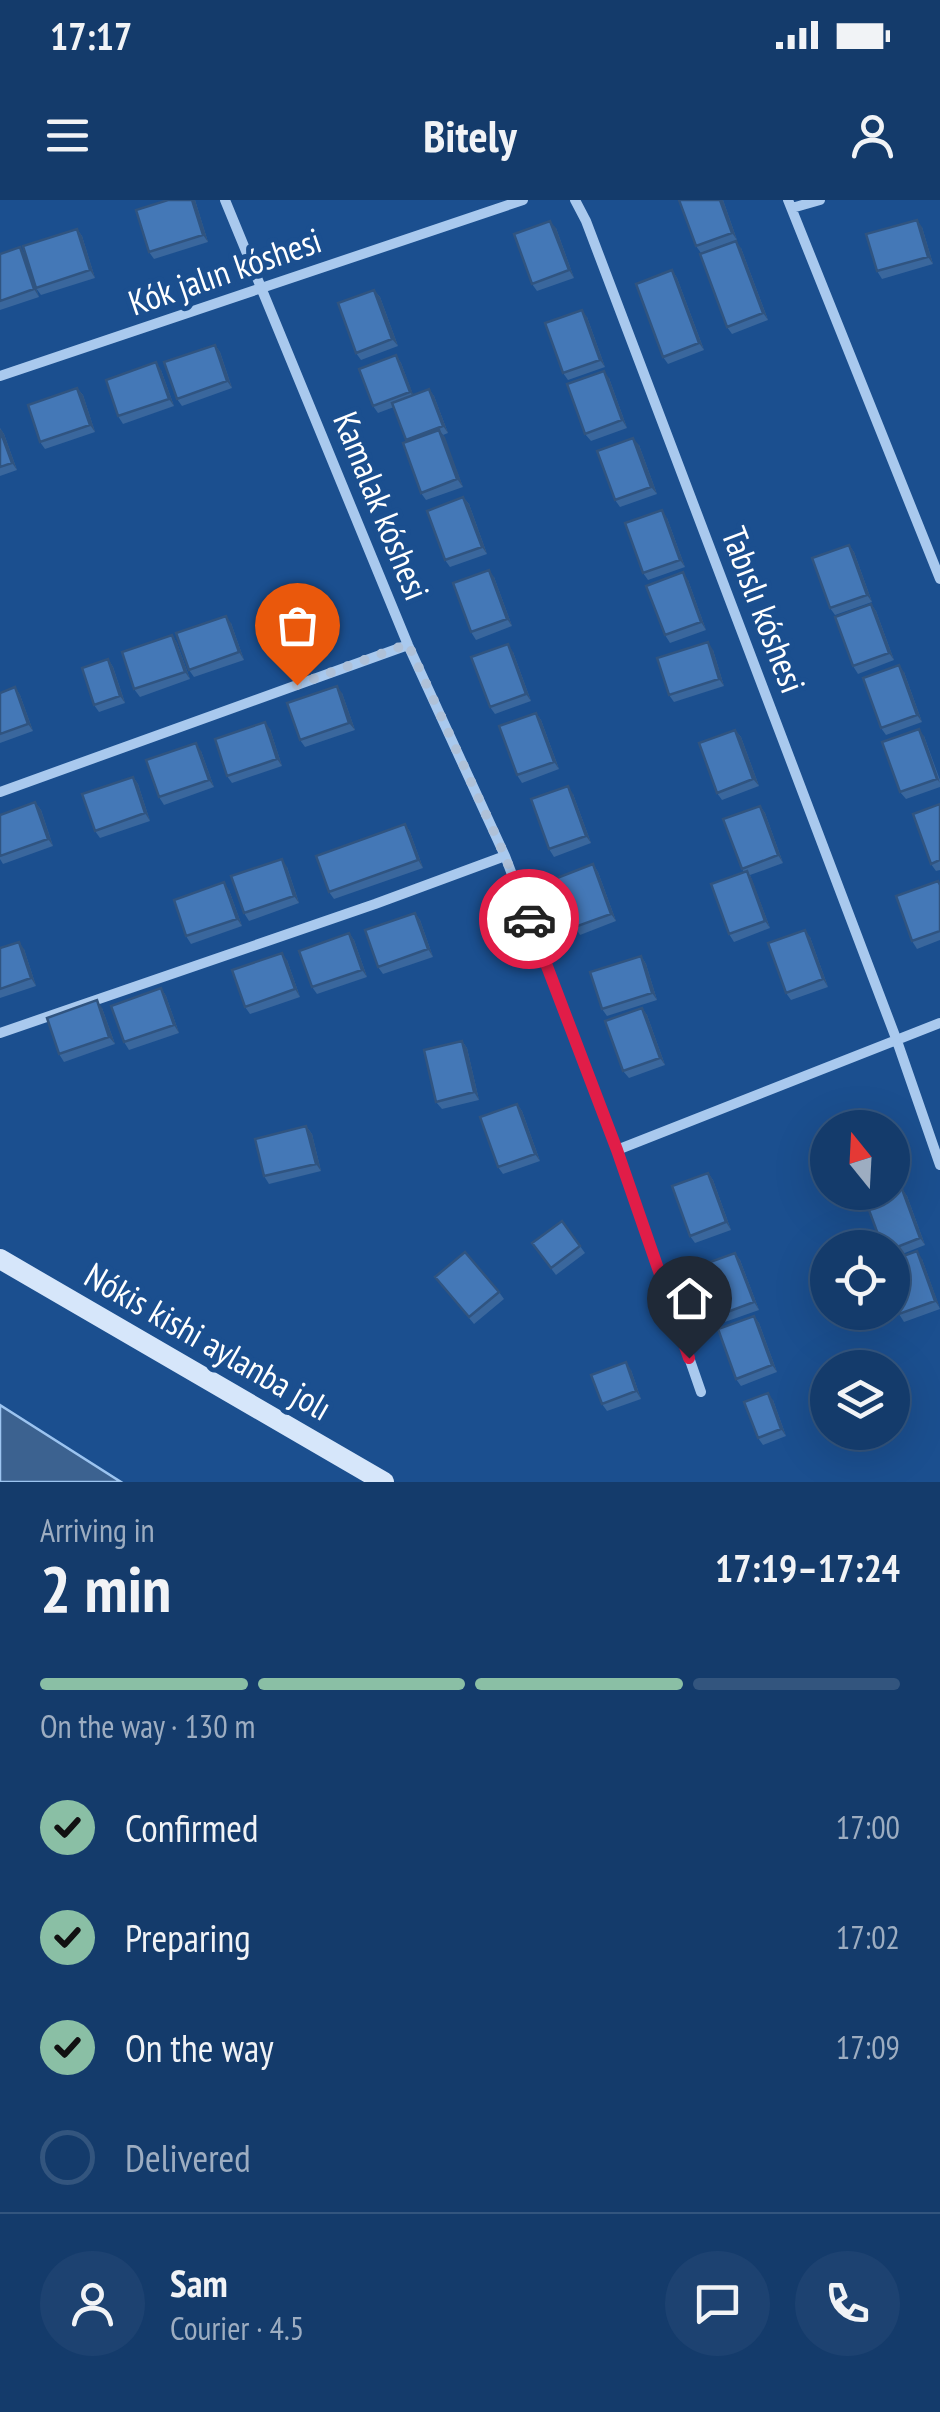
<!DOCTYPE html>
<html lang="en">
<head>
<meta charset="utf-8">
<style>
  :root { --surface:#143b6b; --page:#1d4271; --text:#f1f3f6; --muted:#9dadc1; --line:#33557e; --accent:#8abfa5 }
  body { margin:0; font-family:"PT Sans Narrow",sans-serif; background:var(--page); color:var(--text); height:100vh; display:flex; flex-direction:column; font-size:38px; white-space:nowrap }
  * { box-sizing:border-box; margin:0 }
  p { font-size:32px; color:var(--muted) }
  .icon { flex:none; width:55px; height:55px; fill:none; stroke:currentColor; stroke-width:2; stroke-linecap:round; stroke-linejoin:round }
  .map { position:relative; height:1282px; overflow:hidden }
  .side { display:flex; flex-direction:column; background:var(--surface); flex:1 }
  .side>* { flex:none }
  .needle { width:65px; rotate:342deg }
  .tools { position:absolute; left:810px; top:910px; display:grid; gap:20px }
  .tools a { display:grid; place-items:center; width:100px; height:100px; border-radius:50%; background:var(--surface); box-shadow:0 10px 40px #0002,0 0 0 2px var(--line); font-size:50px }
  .pin { position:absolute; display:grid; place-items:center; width:85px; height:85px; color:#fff; margin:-102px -42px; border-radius:50% 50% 50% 0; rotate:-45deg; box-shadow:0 0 10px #0007 }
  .pin .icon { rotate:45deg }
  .courier { position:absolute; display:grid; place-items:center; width:100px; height:100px; margin:-50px; border:8px solid #e11d48; border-radius:50%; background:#fff; color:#222; box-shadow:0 2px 12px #0007 }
  .headline em { font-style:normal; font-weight:800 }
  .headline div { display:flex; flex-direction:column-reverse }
  .headline { display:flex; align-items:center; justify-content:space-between; height:170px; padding:0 40px }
  h1 { font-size:65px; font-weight:800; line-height:75px }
  .bar { display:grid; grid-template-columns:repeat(4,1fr); gap:15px 10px; align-content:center; height:120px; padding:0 40px }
  .bar i { height:12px; border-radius:8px; background:var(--line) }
  .bar .current { background:var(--accent) }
  .bar p { grid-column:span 4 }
  .line { display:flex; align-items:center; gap:25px; padding:0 40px; border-top:2px solid var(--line) }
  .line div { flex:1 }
  .round { display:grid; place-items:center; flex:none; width:105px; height:105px; border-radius:52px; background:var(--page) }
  ol { padding:0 40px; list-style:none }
  li { display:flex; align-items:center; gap:30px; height:110px }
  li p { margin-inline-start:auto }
  li .icon { padding:10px; border-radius:50%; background:var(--accent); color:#111; stroke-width:4 }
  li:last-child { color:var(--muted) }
  li i { width:55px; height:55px; border:5px solid var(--line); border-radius:50% }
  .status { display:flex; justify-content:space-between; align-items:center; height:70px; padding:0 50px; background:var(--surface); direction:ltr }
  .status svg { height:28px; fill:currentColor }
  header { display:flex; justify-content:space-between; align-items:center; height:130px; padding:0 40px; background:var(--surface); font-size:45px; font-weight:800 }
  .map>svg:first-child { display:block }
  .water { fill:#3c6290; stroke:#9cc4f0; stroke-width:2.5 }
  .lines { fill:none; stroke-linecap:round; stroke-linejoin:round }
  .street { stroke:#a9c9ee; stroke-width:10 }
  .secondary { stroke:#d6e6fa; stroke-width:20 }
  .wall { fill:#3a679d }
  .shaded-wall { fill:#305480 }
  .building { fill:#4478b7; stroke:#305480; stroke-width:2.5 }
  .done { stroke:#afc1d8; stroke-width:10; stroke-dasharray:0 18 }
  .route { stroke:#e11d48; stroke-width:12 }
  .labels { text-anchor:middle; stroke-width:10; stroke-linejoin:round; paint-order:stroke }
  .street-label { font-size:35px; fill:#fff; stroke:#1b4f8f }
</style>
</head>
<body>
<div class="status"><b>17:17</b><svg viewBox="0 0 49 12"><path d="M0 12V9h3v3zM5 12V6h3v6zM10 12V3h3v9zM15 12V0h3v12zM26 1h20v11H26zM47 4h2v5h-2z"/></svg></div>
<header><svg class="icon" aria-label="menu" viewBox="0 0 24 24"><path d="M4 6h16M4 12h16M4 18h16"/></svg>Bitely<svg class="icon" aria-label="person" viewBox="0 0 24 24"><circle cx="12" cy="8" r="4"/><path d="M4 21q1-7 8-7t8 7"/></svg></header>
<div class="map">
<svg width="940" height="1282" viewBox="0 0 940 1282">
  <rect width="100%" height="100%" fill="#1b4f8f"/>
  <!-- water -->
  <path class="water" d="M0,1205L121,1282H0Z"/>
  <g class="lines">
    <!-- street -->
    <path class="street" d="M225,0L408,445L505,656L617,950L701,1192
      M575,0L586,21L897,841L940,965
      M788,0L940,379
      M792,8L820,0
      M0,176L523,0
      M0,592L408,445
      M0,833L375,704L505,656
      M617,950L940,823"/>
    <!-- secondary -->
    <path class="secondary" d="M0,1059L384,1282"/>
  </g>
  <!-- wall -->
  <path class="wall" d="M195,0L208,42L154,59L149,52Z
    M723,0L737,40L701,53L696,46Z
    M922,27L933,64L882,79L877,71Z
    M556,28L574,78L537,91L532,84Z
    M77,29L82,36L95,78L41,95L36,88Z
    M20,47L25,55L39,97L0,110V54Z
    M741,48L768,120L732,134L727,127Z
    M672,70L677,78L704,150L668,164L663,157Z
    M374,90L380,97L398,146L361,160L356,153Z
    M587,117L605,167L568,180L563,173Z
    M215,145L220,152L232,188L182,206L177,199Z
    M396,155L401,163L413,195L429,189L434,196L448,233L443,235L463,287L426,300L421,293L407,242L394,207L378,213L373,206Z
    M161,170L174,206L123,224L118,216Z
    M609,178L627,228L591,241L585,234Z
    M77,188L83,195L95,232L45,249L40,242Z
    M0,228L4,234L17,270L0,276Z
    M639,245L657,294L620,307L615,300Z
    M463,297L469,304L487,354L450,367L445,360Z
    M667,318L685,367L648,380L643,373Z
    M849,345L854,352L872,402L835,415L830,408Z
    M494,377L512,426L476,440L471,432Z
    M688,380L706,430L670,443L665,435Z
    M871,404L876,411L894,460L858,474L853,466Z
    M231,423L244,460L194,477L189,470Z
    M172,435L177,443L190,479L140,497L134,489Z
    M713,450L724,486L674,502L669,495Z
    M513,452L531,501L495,514L490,507Z
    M108,459L113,467L125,503L99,512L94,505Z
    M904,472L922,522L886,535L881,528Z
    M15,487L20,495L33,531L0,543V493Z
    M342,493L355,530L305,547L300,540Z
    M536,513L541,520L559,569L522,583L517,575Z
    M270,529L282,566L232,583L227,576Z
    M735,530L741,537L759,586L722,600L717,593Z
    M924,536L940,580V587L906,599L900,592Z
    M201,551L214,587L164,605L159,597Z
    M133,577L138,584L150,621L100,638L95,631Z
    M573,594L591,643L554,657L549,649Z
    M35,602L41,610L53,646L3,664L0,659V615Z
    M940,604V670L936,671L931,664Z
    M760,606L765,613L783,663L750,675L770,728L734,742L729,734L744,672L742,669Z
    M405,624L410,632L423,668L334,699L329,692Z
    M593,664L598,672L616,721L580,735L575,727Z
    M287,667L299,703L249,721L244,713Z
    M940,683V740L917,749L912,741Z
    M229,690L242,726L191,744L186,736Z
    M415,713L420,720L433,757L383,774L378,767Z
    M349,733L354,740L367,777L317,794L312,787Z
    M810,737L828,787L791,800L786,793Z
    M0,748L24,749L36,786L0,798Z
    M641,756L646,764L657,800L607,816L602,809Z
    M287,760L300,797L250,814L245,807Z
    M161,788L166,796L179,833L129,850L124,842Z
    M102,808L115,844L64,862L59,854Z
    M642,808L647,815L665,865L629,878L623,871Z
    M462,841L467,848L479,900L442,909L436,902Z
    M517,904L522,911L540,961L503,974L498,967Z
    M306,926L312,934L321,971L269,984L264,976Z
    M892,960L901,984L892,988Z
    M708,973L713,980L731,1030L695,1043L690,1036Z
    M902,989L907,996L925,1045L892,1058V1048Z
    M861,992H879L865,998Z
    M562,1021L585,1053L556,1075L532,1043Z
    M735,1053L740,1060L759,1110L722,1123L717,1116Z
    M922,1059L940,1109L904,1122L899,1114Z
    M435,1077L499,1092L504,1099L474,1124Z
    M754,1116L759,1123L777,1172L741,1186L736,1179Z
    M631,1170L641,1199L607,1211L602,1204Z
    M773,1200L786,1236L763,1245L758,1238Z"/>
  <!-- shaded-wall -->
  <path class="shaded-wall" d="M192,0H195L208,42L203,35Z
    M720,0H723L737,40L732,33Z
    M917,20L922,27L933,64L928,57Z
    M550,21L556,28L574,78L569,70Z
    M77,29L82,36L95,78L90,70Z
    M736,41L741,48L768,120L763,113Z
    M20,47L25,55L39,97L34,89Z
    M672,70L677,78L704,150L699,143Z
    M374,90L380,97L398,146L392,139Z
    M582,110L587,117L605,167L600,160Z
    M215,145L220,152L232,188L227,181Z
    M396,155L401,163L415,199L410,192Z
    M156,162L161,170L174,206L169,199Z
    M604,171L609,178L627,228L622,220Z
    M77,188L83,195L95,232L90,225Z
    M429,189L434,196L448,233L443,226Z
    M0,228L4,234L17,270L12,263Z
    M439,230L445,237L463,287L457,279Z
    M633,238L639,245L657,294L651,287Z
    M463,297L469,304L487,354L482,347Z
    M662,310L667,318L685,367L680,360Z
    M849,345L854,352L872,402L867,395Z
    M489,370L494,377L512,426L507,419Z
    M683,372L688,380L706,430L701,422Z
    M871,404L876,411L894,460L889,453Z
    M226,416L231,423L244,460L239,452Z
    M172,435L177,443L190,479L185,472Z
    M708,442L713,450L724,486L719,479Z
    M508,444L513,452L531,501L526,494Z
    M108,459L113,467L125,503L120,496Z
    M899,465L904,472L922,522L917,515Z
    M337,486L342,493L355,530L349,523Z
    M15,487L20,495L33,531L28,524Z
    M536,513L541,520L559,569L554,562Z
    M265,522L270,529L282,566L277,559Z
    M919,529L924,536L940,583L937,579Z
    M735,530L741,537L759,586L753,579Z
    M196,543L201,551L214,587L209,580Z
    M133,577L138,584L150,621L145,613Z
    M568,586L573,594L591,643L586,636Z
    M35,602L41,610L53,646L48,639Z
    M760,606L765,613L783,663L778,655Z
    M405,624L410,632L423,668L418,660Z
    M282,659L287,667L299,703L294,696Z
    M593,664L598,672L616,721L611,714Z
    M747,671L752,679L770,728L765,721Z
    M224,682L229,690L242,726L237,719Z
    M415,713L420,720L433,757L428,749Z
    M805,730L810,737L828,787L823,779Z
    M349,733L354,740L367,777L362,770Z
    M19,742L24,749L36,786L31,778Z
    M282,753L287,760L300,797L295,789Z
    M641,756L646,764L657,800L652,793Z
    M161,788L166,796L179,833L174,825Z
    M97,800L102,808L115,844L109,837Z
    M642,808L647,815L665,865L660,858Z
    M462,841L467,848L479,900L474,892Z
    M517,904L522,911L540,961L535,954Z
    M306,926L312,934L321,971L316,964Z
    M892,960L901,984L896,977L892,967Z
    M708,973L713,980L731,1030L726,1022Z
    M902,989L907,996L925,1045L920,1038Z
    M917,1051L922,1059L940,1108L935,1101Z
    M735,1053L740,1060L759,1110L754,1102Z
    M754,1116L759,1123L777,1172L772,1165Z
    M626,1162L631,1170L641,1199L636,1191Z
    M768,1193L773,1200L786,1236L781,1229Z"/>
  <!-- building -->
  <path class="building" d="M168,0H192L203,35L149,52L136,10Z
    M679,0H720L732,33L696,46Z
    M917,20L928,57L877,71L866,34Z
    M550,21L569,70L532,84L514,34Z
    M77,29L90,70L36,88L23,46Z
    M736,41L763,113L727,127L700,54Z
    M20,47L34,89L0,101V54Z
    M672,70L699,143L663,157L636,84Z
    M374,90L392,139L356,153L338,103Z
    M582,110L600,160L563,173L545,123Z
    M215,145L227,181L177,199L164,162Z
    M396,155L410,192L373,206L359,169Z
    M156,162L169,199L118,216L106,180Z
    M604,171L622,220L585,234L567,184Z
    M77,188L90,225L40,242L28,205Z
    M429,189L443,226L406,240L392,203Z
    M0,230L12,263L0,267Z
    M439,230L457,279L421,293L403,243Z
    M633,238L651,287L615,300L597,251Z
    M463,297L482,347L445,360L427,311Z
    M662,310L680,360L643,373L625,323Z
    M849,345L867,395L830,408L812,358Z
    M489,370L507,419L471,432L453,383Z
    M683,372L701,422L665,435L646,386Z
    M871,404L889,453L853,466L835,417Z
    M226,416L239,452L189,470L176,433Z
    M172,435L185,472L134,489L122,452Z
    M708,442L719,479L669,495L657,458Z
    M508,444L526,494L490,507L471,457Z
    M108,459L120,496L94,505L82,468Z
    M899,465L917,515L881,528L863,478Z
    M337,486L349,523L300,540L287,503Z
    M15,487L28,524L0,534V493Z
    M536,513L554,562L517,575L499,526Z
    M265,522L277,559L227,576L215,539Z
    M919,529L937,579L900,592L882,542Z
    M735,530L753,579L717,593L699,543Z
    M196,543L209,580L159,597L146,560Z
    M133,577L145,613L95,631L82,594Z
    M568,586L586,636L549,649L531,599Z
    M35,602L48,639L0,656V615Z
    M940,604V660L931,664L913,614Z
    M760,606L778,655L742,669L723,619Z
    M405,624L418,660L329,692L316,656Z
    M282,659L294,696L244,713L231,676Z
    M593,664L611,714L575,727L557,678Z
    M747,671L765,721L729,734L711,684Z
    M938,681L940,685V731L912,741L896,696Z
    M224,682L237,719L186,736L174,700Z
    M415,713L428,749L378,767L365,730Z
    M805,730L823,779L786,793L768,743Z
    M349,733L362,770L312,787L299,751Z
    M19,742L31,778L0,789V748Z
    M282,753L295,789L245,807L232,770Z
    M641,756L652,793L602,809L590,772Z
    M161,788L174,825L124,842L111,806Z
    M97,800L109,837L59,854L47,818Z
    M642,808L660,858L623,871L605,821Z
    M462,841L474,892L436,902L424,850Z
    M517,904L535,954L498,967L480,917Z
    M306,926L316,964L264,976L255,939Z
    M708,973L726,1022L690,1036L672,986Z
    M902,989L920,1038L892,1049L883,1048L866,1002Z
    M562,1021L580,1046L551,1068L532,1043Z
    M917,1051L935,1101L899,1114L892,1097V1060Z
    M465,1052L499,1092L469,1117L435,1077Z
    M735,1053L754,1102L717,1116L699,1066Z
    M754,1116L772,1165L736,1179L718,1129Z
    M626,1162L636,1191L602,1204L591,1175Z
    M768,1193L781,1229L758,1238L744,1202Z"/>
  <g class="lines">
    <!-- done -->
    <path class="done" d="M297,485L408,444L505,656L529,719"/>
    <!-- route -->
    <path class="route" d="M529,719L617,950L689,1158"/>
  </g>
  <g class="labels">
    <!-- street labels -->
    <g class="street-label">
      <text transform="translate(225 72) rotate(-19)" y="12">Kók jalın kóshesi</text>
      <text transform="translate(381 306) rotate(68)" y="12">Kamalak kóshesi</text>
      <text transform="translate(763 410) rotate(69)" y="12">Tabıslı kóshesi</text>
      <text transform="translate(208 1142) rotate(30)" y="12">Nókis kishi aylanba jolı</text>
    </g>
  </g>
</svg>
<div class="tools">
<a><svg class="needle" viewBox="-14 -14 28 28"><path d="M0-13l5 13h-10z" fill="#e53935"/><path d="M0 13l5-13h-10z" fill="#9dadc1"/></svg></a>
<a><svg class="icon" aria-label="locate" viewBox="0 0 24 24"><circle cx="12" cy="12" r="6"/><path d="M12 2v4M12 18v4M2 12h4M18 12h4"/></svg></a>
<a><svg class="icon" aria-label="layers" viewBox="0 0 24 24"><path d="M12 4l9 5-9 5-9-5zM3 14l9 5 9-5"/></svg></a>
</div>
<div class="pin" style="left:297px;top:485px;background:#ea580c"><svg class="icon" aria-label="bag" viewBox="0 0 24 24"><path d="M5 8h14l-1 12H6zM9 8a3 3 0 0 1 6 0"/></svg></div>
<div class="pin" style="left:689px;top:1158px;background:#1f2937"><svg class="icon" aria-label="home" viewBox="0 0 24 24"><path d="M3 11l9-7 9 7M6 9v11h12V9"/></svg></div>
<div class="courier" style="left:529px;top:719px"><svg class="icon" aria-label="car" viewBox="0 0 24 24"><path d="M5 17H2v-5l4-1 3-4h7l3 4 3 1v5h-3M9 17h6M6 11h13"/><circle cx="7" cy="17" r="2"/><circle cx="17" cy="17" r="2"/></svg></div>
</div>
<section class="side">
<div class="headline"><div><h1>2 min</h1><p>Arriving in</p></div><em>17:19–17:24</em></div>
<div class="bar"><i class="current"></i><i class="current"></i><i class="current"></i><i></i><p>On the way · 130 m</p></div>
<ol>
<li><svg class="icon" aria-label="check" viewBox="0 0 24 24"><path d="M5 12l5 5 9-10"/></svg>Confirmed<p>17:00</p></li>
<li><svg class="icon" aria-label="check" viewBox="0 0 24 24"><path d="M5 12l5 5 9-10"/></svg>Preparing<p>17:02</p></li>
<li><svg class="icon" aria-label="check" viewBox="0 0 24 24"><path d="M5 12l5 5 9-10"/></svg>On the way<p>17:09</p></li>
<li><i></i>Delivered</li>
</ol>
<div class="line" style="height:180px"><a class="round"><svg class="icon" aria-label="person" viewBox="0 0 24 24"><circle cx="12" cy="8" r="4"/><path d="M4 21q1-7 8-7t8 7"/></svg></a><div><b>Sam</b><p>Courier · 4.5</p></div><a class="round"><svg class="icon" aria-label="chat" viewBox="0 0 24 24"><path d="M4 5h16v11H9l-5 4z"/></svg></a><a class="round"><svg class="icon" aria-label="phone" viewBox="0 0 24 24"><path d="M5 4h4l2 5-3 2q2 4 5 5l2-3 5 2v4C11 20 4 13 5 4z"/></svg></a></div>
</section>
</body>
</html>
